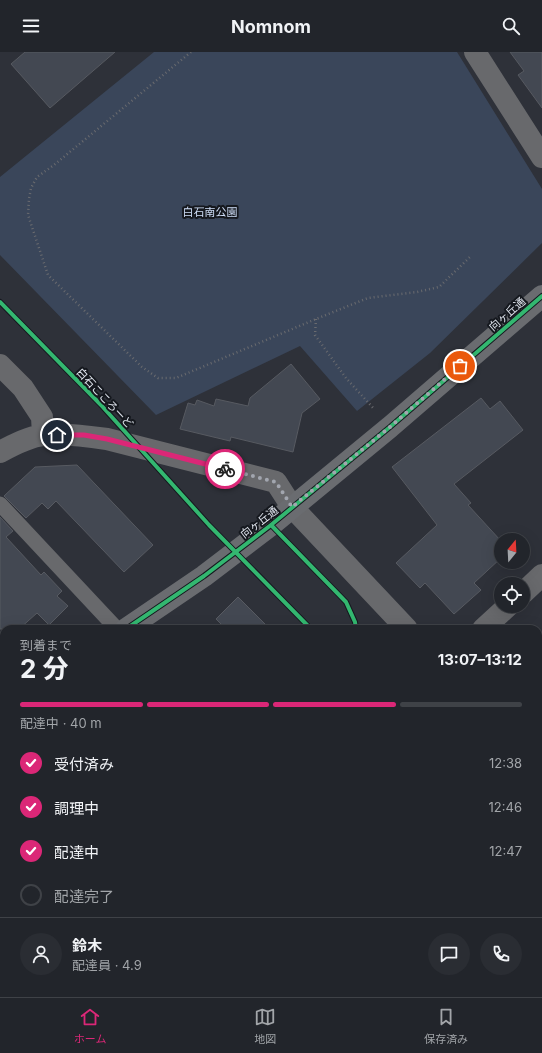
<!DOCTYPE html>
<html lang="ja">
<head>
<meta charset="utf-8">
<style>
  :root { --surface:#22252b; --page:#2a2d33; --text:#f1f3f6; --muted:#a2a5a9; --line:#3f4247; --accent:#db2777 }
  body { margin:0; font-family:Inter,"Noto Sans JP",sans-serif; background:var(--page); color:var(--text); height:100vh; display:flex; flex-direction:column; font-size:15px; white-space:nowrap }
  * { box-sizing:border-box; margin:0 }
  p { font-size:13px; color:var(--muted) }
  .icon { flex:none; width:22px; height:22px; fill:none; stroke:currentColor; stroke-width:2; stroke-linecap:round; stroke-linejoin:round }
  .map { position:relative; flex:1; overflow:hidden }
  .drawer { position:absolute; left:0px; top:573px; width:542px; height:372px; display:flex; flex-direction:column; background:var(--surface); border-radius:12px 12px 0 0; box-shadow:0 4px 16px #0002,0 0 0 1px var(--line) }
  .drawer>* { flex:none }
  .needle { width:26px; rotate:18deg }
  .tools { position:absolute; left:494px; top:481px; display:grid; gap:8px }
  .tools a { display:grid; place-items:center; width:36px; height:36px; border-radius:50%; background:var(--surface); box-shadow:0 4px 16px #0002,0 0 0 1px var(--line); font-size:20px }
  .pin { position:absolute; display:grid; place-items:center; width:34px; height:34px; color:#fff; margin:-17px; border:2px solid #fff; border-radius:50%; box-shadow:0 1px 4px #0007 }
  .courier { position:absolute; display:grid; place-items:center; width:40px; height:40px; margin:-20px; border:3px solid #db2777; border-radius:50%; background:#fff; color:#222; box-shadow:0 1px 5px #0007 }
  .head em { font-style:normal; font-weight:700 }
  .head div { display:flex; flex-direction:column-reverse }
  .head { display:flex; align-items:center; justify-content:space-between; height:68px; padding:0 20px }
  h1 { font-size:26px; font-weight:700; line-height:30px }
  .bar { display:grid; grid-template-columns:repeat(4,1fr); gap:6px 4px; align-content:center; height:48px; padding:0 20px }
  .bar i { height:5px; border-radius:3px; background:var(--line) }
  .bar .current { background:var(--accent) }
  .bar p { grid-column:span 4 }
  .line { display:flex; align-items:center; gap:10px; padding:0 20px; border-top:1px solid var(--line) }
  .line div { flex:1 }
  .round { display:grid; place-items:center; flex:none; width:42px; height:42px; border-radius:21px; background:var(--page) }
  ol { padding:0 20px; list-style:none }
  li { display:flex; align-items:center; gap:12px; height:44px }
  li p { margin-inline-start:auto }
  li .icon { padding:4px; border-radius:50%; background:var(--accent); color:#fff; stroke-width:4 }
  li:last-child { color:var(--muted) }
  li i { width:22px; height:22px; border:2px solid var(--line); border-radius:50% }
  header { display:flex; justify-content:space-between; align-items:center; height:52px; padding:0 20px; background:var(--surface); font-size:18px; font-weight:700 }
  .dock { display:flex; justify-content:space-around; align-items:center; height:56px; border-top:1px solid var(--line); background:var(--surface); font-size:11px; color:var(--muted) }
  .dock a { display:grid; justify-items:center; gap:2px }
  .dock .current { color:var(--accent) }
  .map>svg:first-child { display:block }
  .green { fill:#3a465a }
  .building { fill:#434852; stroke:#575a61 }
  .lines { fill:none; stroke-linecap:round; stroke-linejoin:round }
  .path { stroke:#6a6b6f; stroke-width:2.5; stroke-dasharray:1 3; stroke-linecap:butt }
  .lane { stroke:#68696c; stroke-width:15 }
  .street { stroke:#68696c; stroke-width:22 }
  .secondary { stroke:#6a6c70; stroke-width:22 }
  .cycleway-casing { stroke:#15181e; stroke-width:6 }
  .cycleway { stroke:#33b770; stroke-width:4 }
  .done { stroke:#a2a6af; stroke-width:4; stroke-dasharray:0 7.2 }
  .route { stroke:#db2777; stroke-width:5 }
  .labels { text-anchor:middle; stroke-width:4; stroke-linejoin:round; paint-order:stroke }
  .park-label { font-size:11px; fill:#cfdef8; stroke:#15181e }
  .street-label { font-size:11px; fill:#e0e5ee; stroke:#15181e }
</style>
</head>
<body>
<header><svg class="icon" aria-label="menu" viewBox="0 0 24 24"><path d="M4 6h16M4 12h16M4 18h16"/></svg>Nomnom<svg class="icon" aria-label="search" viewBox="0 0 24 24"><circle cx="10" cy="10" r="6"/><path d="M15 15l6 6"/></svg></header>
<div class="map">
<svg width="542" height="945" viewBox="0 0 542 945">
  <rect width="100%" height="100%" fill="#2e3139"/>
  <!-- green -->
  <path class="green" d="M154,0H457L542,137V191L430,301L357,359L300,294L156,363L0,203V125Z"/>
  <!-- building -->
  <path class="building" d="M25,0H115L50,56L11,12Z
    M510,0H542V56L518,23L524,19Z
    M291,312L320,347L302,361L293,400L231,385L230,389L180,377L188,351L195,353L197,348L214,354L216,347L248,354L250,346Z
    M481,346L490,357L500,349L523,378L454,432L471,451L468,453L501,489V506L474,531L481,538L454,562L425,531L420,536L396,511L437,473L392,415Z
    M77,413L153,493L124,520L56,449L48,457L42,451L26,466L4,444L35,415Z
    M0,465L13,479L6,485L41,523L44,520L62,539L57,544L68,554L49,573L37,561L19,577H0Z
    M238,545L270,577H226L216,567Z"/>
  <g class="lines">
    <!-- path -->
    <path class="path" d="M191,0L54,113L37,125L31,136L29,147L28,163L48,223L142,315L158,326H176L316,267L368,246L417,240L439,235L471,204
      M316,267L315,283L346,326L374,357
      M288,491L302,504
      M346,550L355,570L356,577"/>
    <!-- lane -->
    <path class="lane" d="M0,452L117,577"/>
    <!-- street -->
    <path class="street" d="M475,0L542,105
      M0,313L23,336L42,365L43,383
      M0,400C11,394 31,384 44,383C65,381 87,384 107,387L276,430L292,455L407,577
      M523,541L542,523
      M483,577L508,554
      M538,719L542,724
      M0,721L4,725
      M0,905L4,904
      M538,936L542,940"/>
    <!-- secondary -->
    <path class="secondary" d="M126,577L204,524L271,473L390,375L542,244
      M0,648L4,646"/>
    <defs>
      <path id="cycleway" d="M0,250L101,353L209,473L311,577
        M271,473L346,550L355,570L356,577
        M126,577L204,524L271,473L390,375L542,244"/>
    </defs>
    <!-- cycleway casing -->
    <use href="#cycleway" class="cycleway-casing"/>
    <!-- cycleway -->
    <use href="#cycleway" class="cycleway"/>
  </g>
  <g class="lines">
    <!-- done -->
    <path class="done" d="M225,417L276,430L292,455L390,375L460,314"/>
    <!-- route -->
    <path class="route" d="M57,383H84L107,387L225,417"/>
  </g>
  <g class="labels">
    <!-- park labels -->
    <g class="park-label">
      <text x="210" y="164">白石南公園</text>
    </g>
    <!-- street labels -->
    <g class="street-label">
      <text transform="translate(507 262) rotate(-41)" y="4">向ヶ丘通</text>
      <text transform="translate(105 346) rotate(47)" y="4">白石こころーど</text>
      <text transform="translate(259 470) rotate(-38)" y="4">向ヶ丘通</text>
    </g>
  </g>
</svg>
<div class="tools">
<a><svg class="needle" viewBox="-14 -14 28 28"><path d="M0-13l5 13h-10z" fill="#e53935"/><path d="M0 13l5-13h-10z" fill="#a2a5a9"/></svg></a>
<a><svg class="icon" aria-label="locate" viewBox="0 0 24 24"><circle cx="12" cy="12" r="6"/><path d="M12 2v4M12 18v4M2 12h4M18 12h4"/></svg></a>
</div>
<div class="pin" style="left:460px;top:314px;background:#ea580c"><svg class="icon" aria-label="bag" viewBox="0 0 24 24"><path d="M5 8h14l-1 12H6zM9 8a3 3 0 0 1 6 0"/></svg></div>
<div class="pin" style="left:57px;top:383px;background:#1f2937"><svg class="icon" aria-label="home" viewBox="0 0 24 24"><path d="M3 11l9-7 9 7M6 9v11h12V9"/></svg></div>
<div class="courier" style="left:225px;top:417px"><svg class="icon" aria-label="bike" viewBox="0 0 24 24"><circle cx="6" cy="16" r="4"/><circle cx="18" cy="16" r="4"/><path d="M6 16l4-8h5l3 8M10 8l3 8H6M13 5h3"/></svg></div>
<section class="drawer">
<div class="head"><div><h1>2 分</h1><p>到着まで</p></div><em>13:07–13:12</em></div>
<div class="bar"><i class="current"></i><i class="current"></i><i class="current"></i><i></i><p>配達中 · 40 m</p></div>
<ol>
<li><svg class="icon" aria-label="check" viewBox="0 0 24 24"><path d="M5 12l5 5 9-10"/></svg>受付済み<p>12:38</p></li>
<li><svg class="icon" aria-label="check" viewBox="0 0 24 24"><path d="M5 12l5 5 9-10"/></svg>調理中<p>12:46</p></li>
<li><svg class="icon" aria-label="check" viewBox="0 0 24 24"><path d="M5 12l5 5 9-10"/></svg>配達中<p>12:47</p></li>
<li><i></i>配達完了</li>
</ol>
<div class="line" style="height:72px"><a class="round"><svg class="icon" aria-label="person" viewBox="0 0 24 24"><circle cx="12" cy="8" r="4"/><path d="M4 21q1-7 8-7t8 7"/></svg></a><div><b>鈴木</b><p>配達員 · 4.9</p></div><a class="round"><svg class="icon" aria-label="chat" viewBox="0 0 24 24"><path d="M4 5h16v11H9l-5 4z"/></svg></a><a class="round"><svg class="icon" aria-label="phone" viewBox="0 0 24 24"><path d="M5 4h4l2 5-3 2q2 4 5 5l2-3 5 2v4C11 20 4 13 5 4z"/></svg></a></div>
</section>
</div>
<nav class="dock">
<a class="current"><svg class="icon" aria-label="home" viewBox="0 0 24 24"><path d="M3 11l9-7 9 7M6 9v11h12V9"/></svg>ホーム</a>
<a><svg class="icon" aria-label="map" viewBox="0 0 24 24"><path d="M3 6l6-2 6 2 6-2v14l-6 2-6-2-6 2zM9 4v14M15 6v14"/></svg>地図</a>
<a><svg class="icon" aria-label="saved" viewBox="0 0 24 24"><path d="M7 4h10v16l-5-4-5 4z"/></svg>保存済み</a>
</nav>
</body>
</html>
